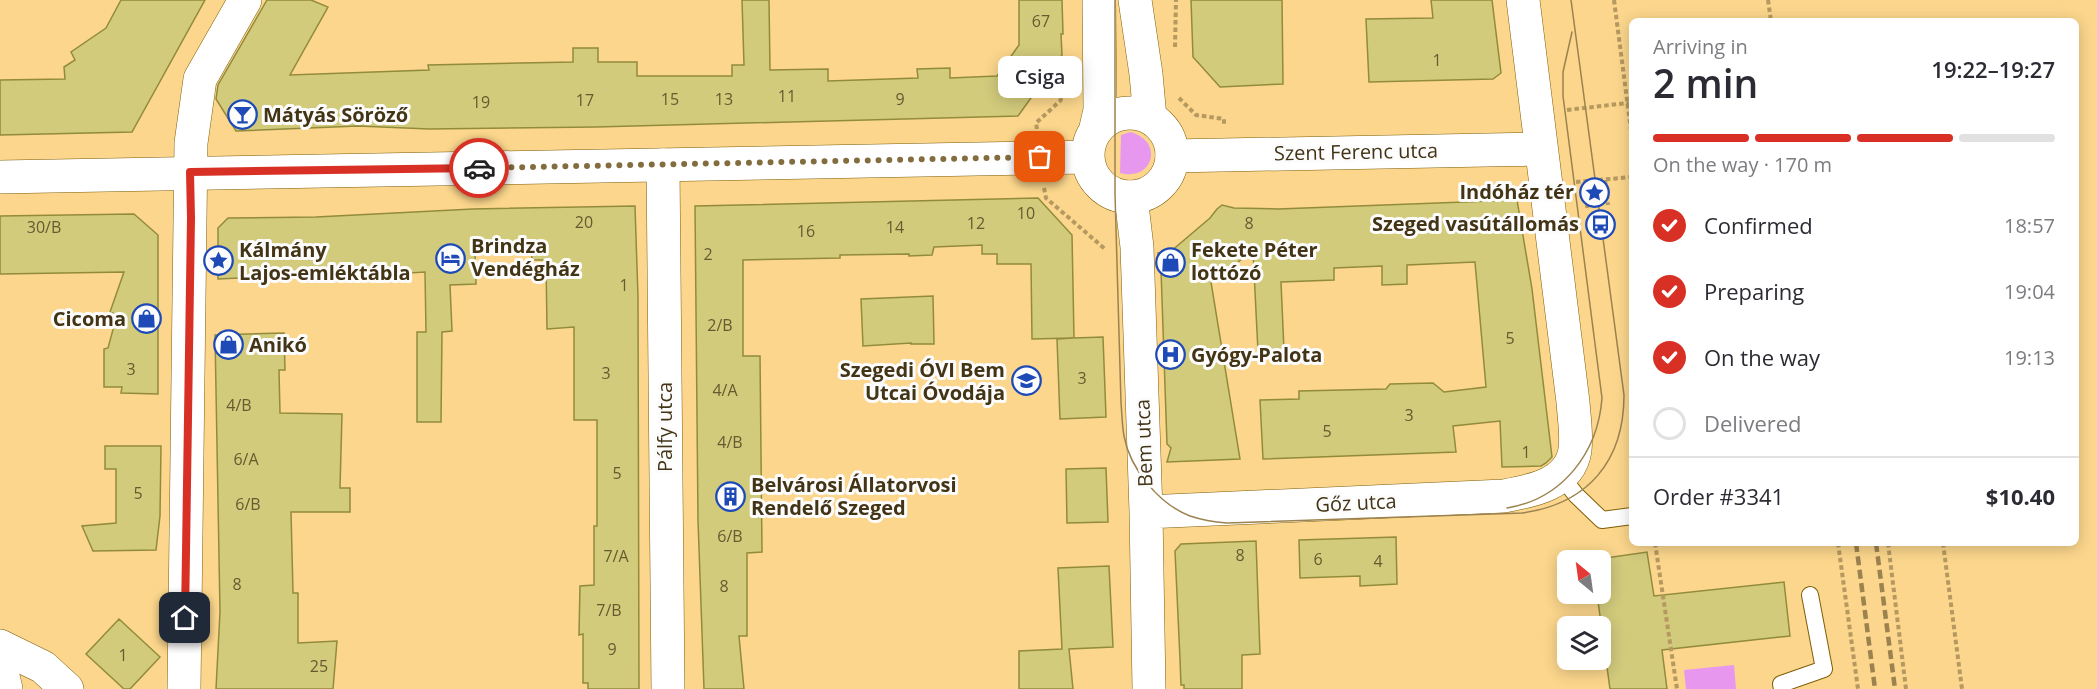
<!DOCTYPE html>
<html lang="en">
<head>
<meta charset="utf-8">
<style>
  :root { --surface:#fff; --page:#f7f7f7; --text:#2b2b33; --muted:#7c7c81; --line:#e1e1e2; --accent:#d93025 }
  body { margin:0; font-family:"Open Sans",sans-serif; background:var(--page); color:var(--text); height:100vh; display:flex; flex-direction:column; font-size:22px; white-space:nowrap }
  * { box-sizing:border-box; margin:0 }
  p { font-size:20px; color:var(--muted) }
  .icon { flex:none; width:33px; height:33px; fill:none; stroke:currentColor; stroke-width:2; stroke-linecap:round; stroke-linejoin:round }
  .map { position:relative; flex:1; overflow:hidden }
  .sheet { position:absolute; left:1629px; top:18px; width:450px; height:528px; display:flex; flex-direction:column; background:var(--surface); border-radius:9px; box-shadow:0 3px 15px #0003 }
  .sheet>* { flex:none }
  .needle { width:39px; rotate:331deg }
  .tools { position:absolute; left:1557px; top:550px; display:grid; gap:12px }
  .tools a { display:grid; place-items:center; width:54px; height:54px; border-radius:9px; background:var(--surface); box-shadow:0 3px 15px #0003; font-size:30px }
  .pin { position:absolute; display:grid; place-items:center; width:51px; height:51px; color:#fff; margin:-26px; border-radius:12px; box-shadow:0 3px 9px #0006 }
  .courier { position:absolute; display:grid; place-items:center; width:60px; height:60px; margin:-30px; border:4px solid #d93025; border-radius:50%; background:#fff; color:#222; box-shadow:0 2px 8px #0007 }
  .bubble { position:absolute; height:42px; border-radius:9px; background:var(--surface); box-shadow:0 3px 15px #0003; font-size:20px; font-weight:600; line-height:42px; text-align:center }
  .head em { font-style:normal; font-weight:600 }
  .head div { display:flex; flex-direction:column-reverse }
  .head { display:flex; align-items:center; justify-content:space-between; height:102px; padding:0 24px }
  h1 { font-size:39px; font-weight:600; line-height:45px }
  .bar { display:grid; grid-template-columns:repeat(4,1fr); gap:9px 6px; align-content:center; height:72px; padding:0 24px }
  .bar i { height:8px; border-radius:4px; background:var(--line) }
  .bar .active { background:var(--accent) }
  .bar p { grid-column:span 4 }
  .line { display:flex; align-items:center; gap:15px; padding:0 24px; border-top:2px solid var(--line) }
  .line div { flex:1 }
  ol { padding:0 24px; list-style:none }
  li { display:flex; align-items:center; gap:18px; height:66px }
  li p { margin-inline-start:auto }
  li .icon { padding:6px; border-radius:50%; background:var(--accent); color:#fff; stroke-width:4 }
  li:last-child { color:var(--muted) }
  li i { width:33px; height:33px; border:3px solid var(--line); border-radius:50% }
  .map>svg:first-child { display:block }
  .green { fill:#e798ee }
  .building { fill:#d2cb7c; stroke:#928b3b; stroke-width:1.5 }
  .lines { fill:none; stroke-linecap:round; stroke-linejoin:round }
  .lane-casing { stroke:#7f5e07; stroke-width:18 }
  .street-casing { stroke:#7f5e07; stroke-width:34 }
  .secondary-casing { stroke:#7f5e07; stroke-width:34 }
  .path { stroke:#b69960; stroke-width:4; stroke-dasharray:4.5 3; stroke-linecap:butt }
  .lane { stroke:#fff; stroke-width:16 }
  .street { stroke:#fff; stroke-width:33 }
  .secondary { stroke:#fff; stroke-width:33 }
  .tram { stroke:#9c824f; stroke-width:1.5 }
  .rail { stroke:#9c824f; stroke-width:4.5; stroke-dasharray:9 4.5; stroke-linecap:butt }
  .done { stroke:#836d3f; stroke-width:6; stroke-dasharray:0 10.8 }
  .route { stroke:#d93025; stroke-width:8 }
  .labels { text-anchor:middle; stroke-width:6; stroke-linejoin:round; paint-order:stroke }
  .number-label { font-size:16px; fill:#675a30 }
  .poi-label { font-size:20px; font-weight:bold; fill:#433416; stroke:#fcfcfc; text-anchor:start }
  .street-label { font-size:20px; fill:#433416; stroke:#fcfcfc }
</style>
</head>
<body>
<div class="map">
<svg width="2097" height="689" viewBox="0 0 2097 689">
  <rect width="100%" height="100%" fill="#fbd68c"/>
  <!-- green -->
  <path class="green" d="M1130,132C1164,140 1154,182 1120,173L1121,135Z
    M1734,665L1736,689H1686L1684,670Z"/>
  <!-- building -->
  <path class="building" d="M121,0H205L132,132L0,135V80L65,79L64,67L75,60L71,52L106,28Z
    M267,0H311L328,7L290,75L429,70L428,65L573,62V48H598V62H637V76H732V65H744L742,0H769L770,70L828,69V81L918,78L917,69L950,68V78L997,76L1019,45V0H1062L1063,34H1061L1062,55L1018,116L596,127L429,129L358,126L236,131L216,99L218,85Z
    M1191,0H1282L1283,84L1220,87L1193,57Z
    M1431,0H1492L1501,73L1493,79L1369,82L1366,19L1433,18Z
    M1038,198L1072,235L1074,338L1103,337L1106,417L1060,419L1057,339L1073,338L1032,339L1031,264H997V254H982V245L934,247L932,255L909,256V254L840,255V258L743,260V356H760L762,552L747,553V636H739L744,689H704L698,520L695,206Z
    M1517,200L1532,289L1552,457L1546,463L1541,466L1502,467L1500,421L1453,426L1456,452L1263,459L1260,400L1299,399V391L1386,389L1390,384L1433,383L1444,392L1486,387L1475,262L1407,265V284L1382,285V266L1334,268V280L1281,282L1284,351L1258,352L1253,251L1211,282L1240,459L1167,462L1171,448L1167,444L1161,270L1158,253L1170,252L1210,218L1217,209L1222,205L1234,208L1278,209Z
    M635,206L638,297L639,689H588V683H583V634L579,635L580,586L594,585V526H597V420H574V327L547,329L546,260H532L531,249L475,253L476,284L450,285L452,331L442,332L441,422H417V332H426L425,272L344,277V273L218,279V228L228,218L316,217L473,209Z
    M134,214L158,235V394L121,393L122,387H104V349L108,348L117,315L110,312L124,272L0,274V216Z
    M933,296L934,344H911V343L863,346L861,299Z
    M284,333L285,370H279L280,413L342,414L340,488H350V512H291L293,593H298V643L337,641L333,689H216L220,612L215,335Z
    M105,446H161L160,516L156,550L93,551L82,526L116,523V469H105Z
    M1106,468L1108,522L1067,523L1066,469Z
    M1396,537L1397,584L1360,586V576L1300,578L1299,540Z
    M1256,541L1260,654L1242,655V689H1184V685H1181L1180,659L1175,551L1181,544Z
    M1647,552L1654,596L1784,582L1790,636L1662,650L1667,689H1610L1597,594H1600V561L1592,560Z
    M1109,566L1113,647L1069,649L1073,689H1019V651L1062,649L1058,568Z
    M119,619L160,657L130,689H124L86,654Z"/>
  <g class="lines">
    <defs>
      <path id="lane" d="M1561,476L1576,495L1602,520L1632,516
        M1782,689L1781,684L1824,669L1810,595"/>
      <path id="street" d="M1172,156L1541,149
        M663,165L668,689
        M1131,197L1137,247L1146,512L1149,689
        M1146,512L1504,496C1532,491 1570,484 1575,450C1577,435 1574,417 1573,402L1523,0
        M0,646L43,667L67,689
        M184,689L191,143L200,79L245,0"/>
      <path id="secondary" d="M1135,0L1146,74L1150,118
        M1088 155a42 42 0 1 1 84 0a42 42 0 1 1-84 0Z
        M1095,132L1100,110L1099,0
        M0,177L1088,157
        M0,663L6,689"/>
    </defs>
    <!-- lane casing -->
    <use href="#lane" class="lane-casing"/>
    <!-- street casing -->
    <use href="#street" class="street-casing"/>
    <!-- secondary casing -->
    <use href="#secondary" class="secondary-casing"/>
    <!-- path -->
    <path class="path" d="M1614,0L1632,138
      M1768,0L1771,21
      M1175,47L1176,0
      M1179,98L1196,115L1224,119V126
      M1567,110L1627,103L1632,112
      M1037,129L1036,123L1060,101L1068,86
      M1605,180L1608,205
      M1576,182L1632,177
      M1044,188L1046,198L1105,249
      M1587,208L1590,181
      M1655,543L1677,689
      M1838,543L1858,689
      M1888,543L1906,689
      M1943,543L1962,689"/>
    <!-- lane -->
    <use href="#lane" class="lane"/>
    <!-- street -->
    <use href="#street" class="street"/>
    <!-- secondary -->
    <use href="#secondary" class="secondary"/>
    <!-- tram -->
    <path class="tram" d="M1115,0V194L1121,403C1122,414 1122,425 1124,436C1130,469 1159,504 1190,516C1202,520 1214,522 1227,523L1522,513C1588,504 1624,461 1624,395L1571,0
      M1507,508C1563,499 1598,452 1602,398L1563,96V72L1572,32"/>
    <!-- rail -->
    <path class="rail" d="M1856,543L1875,689
      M1876,543L1895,689"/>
  </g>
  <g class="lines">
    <!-- done -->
    <path class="done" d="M479,168L1040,157"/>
    <!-- route -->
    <path class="route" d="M185,618L191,218L190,172L479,168"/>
  </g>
  <!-- icons -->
  <defs>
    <symbol id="bar-ring" viewBox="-11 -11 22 22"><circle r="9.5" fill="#fcfcfc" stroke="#1e4ab8" stroke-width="1.5"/><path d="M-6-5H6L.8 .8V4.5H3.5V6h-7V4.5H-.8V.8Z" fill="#1e4ab8"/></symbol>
    <symbol id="sight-ring" viewBox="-11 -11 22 22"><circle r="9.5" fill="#fcfcfc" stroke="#1e4ab8" stroke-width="1.5"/><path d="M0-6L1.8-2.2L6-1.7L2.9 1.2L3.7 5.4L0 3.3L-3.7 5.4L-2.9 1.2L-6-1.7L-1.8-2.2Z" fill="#1e4ab8"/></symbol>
    <symbol id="bus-ring" viewBox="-11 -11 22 22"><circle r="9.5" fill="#fcfcfc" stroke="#1e4ab8" stroke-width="1.5"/><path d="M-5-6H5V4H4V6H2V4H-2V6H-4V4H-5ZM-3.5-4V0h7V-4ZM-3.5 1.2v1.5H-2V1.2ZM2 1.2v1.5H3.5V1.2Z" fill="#1e4ab8"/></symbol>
    <symbol id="hotel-ring" viewBox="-11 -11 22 22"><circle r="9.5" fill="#fcfcfc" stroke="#1e4ab8" stroke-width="1.5"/><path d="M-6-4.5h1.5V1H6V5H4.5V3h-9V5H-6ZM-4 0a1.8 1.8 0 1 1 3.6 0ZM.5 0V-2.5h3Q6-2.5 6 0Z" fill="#1e4ab8"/></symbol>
    <symbol id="shop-ring" viewBox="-11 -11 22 22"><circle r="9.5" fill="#fcfcfc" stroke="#1e4ab8" stroke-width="1.5"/><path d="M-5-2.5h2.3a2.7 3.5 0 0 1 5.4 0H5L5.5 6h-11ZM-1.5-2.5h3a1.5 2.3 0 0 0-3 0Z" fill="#1e4ab8"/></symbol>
    <symbol id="hospital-ring" viewBox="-11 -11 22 22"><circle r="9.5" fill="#fcfcfc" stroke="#1e4ab8" stroke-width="1.5"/><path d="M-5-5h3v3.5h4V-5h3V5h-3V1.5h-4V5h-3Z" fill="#1e4ab8"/></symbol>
    <symbol id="school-ring" viewBox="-11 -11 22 22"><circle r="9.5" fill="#fcfcfc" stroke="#1e4ab8" stroke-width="1.5"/><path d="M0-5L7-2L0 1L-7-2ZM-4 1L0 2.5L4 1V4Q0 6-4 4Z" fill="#1e4ab8"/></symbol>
    <symbol id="building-ring" viewBox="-11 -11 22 22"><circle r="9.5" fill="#fcfcfc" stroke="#1e4ab8" stroke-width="1.5"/><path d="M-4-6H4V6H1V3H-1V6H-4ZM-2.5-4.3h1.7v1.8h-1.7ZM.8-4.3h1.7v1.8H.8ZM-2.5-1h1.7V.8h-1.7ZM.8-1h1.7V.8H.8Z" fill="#1e4ab8"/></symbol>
  </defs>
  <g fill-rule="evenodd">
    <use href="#bar-ring" x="226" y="98" width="33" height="33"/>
    <use href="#sight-ring" x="1578" y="176" width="33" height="33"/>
    <use href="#bus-ring" x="1584" y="208" width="33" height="33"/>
    <use href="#hotel-ring" x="434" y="242" width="33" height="33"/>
    <use href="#sight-ring" x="202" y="244" width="33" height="33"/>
    <use href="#shop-ring" x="1154" y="246" width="33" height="33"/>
    <use href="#shop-ring" x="130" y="302" width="33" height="33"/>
    <use href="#shop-ring" x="212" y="328" width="33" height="33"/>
    <use href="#hospital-ring" x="1154" y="338" width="33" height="33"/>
    <use href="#school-ring" x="1010" y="364" width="33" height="33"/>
    <use href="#building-ring" x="714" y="480" width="33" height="33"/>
  </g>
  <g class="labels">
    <!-- number labels -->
    <g class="number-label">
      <text x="1041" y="27">67</text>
      <text x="1437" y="66">1</text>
      <text x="787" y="102">11</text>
      <text x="670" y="105">15</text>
      <text x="724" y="105">13</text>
      <text x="900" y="105">9</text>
      <text x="585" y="106">17</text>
      <text x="481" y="108">19</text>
      <text x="1026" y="219">10</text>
      <text x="584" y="228">20</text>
      <text x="976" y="229">12</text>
      <text x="1249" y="229">8</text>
      <text x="44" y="233">30/B</text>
      <text x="895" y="233">14</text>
      <text x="806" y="237">16</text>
      <text x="708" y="260">2</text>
      <text x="624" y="291">1</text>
      <text x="720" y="331">2/B</text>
      <text x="1510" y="344">5</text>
      <text x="131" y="375">3</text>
      <text x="606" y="379">3</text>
      <text x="1082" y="384">3</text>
      <text x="725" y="396">4/A</text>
      <text x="239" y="411">4/B</text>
      <text x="1409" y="421">3</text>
      <text x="1327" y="437">5</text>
      <text x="730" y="448">4/B</text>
      <text x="1526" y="458">1</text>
      <text x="246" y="465">6/A</text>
      <text x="617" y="479">5</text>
      <text x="138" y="499">5</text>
      <text x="248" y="510">6/B</text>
      <text x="730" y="542">6/B</text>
      <text x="1240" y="561">8</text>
      <text x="616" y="562">7/A</text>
      <text x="1318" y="565">6</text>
      <text x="1378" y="567">4</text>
      <text x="237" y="590">8</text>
      <text x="724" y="592">8</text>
      <text x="609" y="616">7/B</text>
      <text x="612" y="655">9</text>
      <text x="123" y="661">1</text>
      <text x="319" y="672">25</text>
    </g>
    <!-- poi labels -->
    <g class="poi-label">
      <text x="263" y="122">Mátyás Söröző</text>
      <text x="1574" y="199" text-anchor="end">Indóház tér</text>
      <text x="1579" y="231" text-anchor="end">Szeged vasútállomás</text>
      <text x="471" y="253">Brindza<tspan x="471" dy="23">Vendégház</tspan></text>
      <text x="239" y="257">Kálmány<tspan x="239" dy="23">Lajos-emléktábla</tspan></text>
      <text x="1191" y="257">Fekete Péter<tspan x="1191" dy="23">lottózó</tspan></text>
      <text x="126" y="326" text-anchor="end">Cicoma</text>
      <text x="249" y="352">Anikó</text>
      <text x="1191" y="362">Gyógy-Palota</text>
      <text x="1005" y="377" text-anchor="end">Szegedi ÓVI Bem<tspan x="1005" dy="23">Utcai Óvodája</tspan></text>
      <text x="751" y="492">Belvárosi Állatorvosi<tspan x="751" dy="23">Rendelő Szeged</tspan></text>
    </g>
    <!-- street labels -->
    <g class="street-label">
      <text transform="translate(1356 152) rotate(-1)" y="7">Szent Ferenc utca</text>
      <text transform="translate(665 427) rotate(-90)" y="7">Pálfy utca</text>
      <text transform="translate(1144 443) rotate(-92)" y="7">Bem utca</text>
      <text transform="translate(1356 503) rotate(-3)" y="7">Gőz utca</text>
    </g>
  </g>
</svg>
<div class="tools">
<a><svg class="needle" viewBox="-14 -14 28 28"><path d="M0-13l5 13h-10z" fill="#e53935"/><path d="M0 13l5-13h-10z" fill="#7c7c81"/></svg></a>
<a><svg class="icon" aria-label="layers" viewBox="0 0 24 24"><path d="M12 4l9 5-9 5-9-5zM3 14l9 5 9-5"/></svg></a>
</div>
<div class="pin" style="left:1040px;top:157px;background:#ea580c"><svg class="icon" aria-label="bag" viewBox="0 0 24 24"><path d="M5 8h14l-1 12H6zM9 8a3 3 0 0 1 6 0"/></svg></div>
<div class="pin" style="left:185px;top:618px;background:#1f2937"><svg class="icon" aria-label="home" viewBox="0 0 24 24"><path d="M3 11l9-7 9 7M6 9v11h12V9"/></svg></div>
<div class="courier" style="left:479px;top:168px"><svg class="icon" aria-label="car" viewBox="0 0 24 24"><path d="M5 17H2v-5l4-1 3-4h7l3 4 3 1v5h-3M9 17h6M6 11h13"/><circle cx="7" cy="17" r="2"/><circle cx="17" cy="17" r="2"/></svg></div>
<div class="bubble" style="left:998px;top:56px;width:84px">Csiga</div>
<section class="sheet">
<div class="head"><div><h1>2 min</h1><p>Arriving in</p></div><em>19:22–19:27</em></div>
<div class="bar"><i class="active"></i><i class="active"></i><i class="active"></i><i></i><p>On the way · 170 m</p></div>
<ol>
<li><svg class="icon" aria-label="check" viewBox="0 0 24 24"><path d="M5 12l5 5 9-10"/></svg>Confirmed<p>18:57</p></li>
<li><svg class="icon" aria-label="check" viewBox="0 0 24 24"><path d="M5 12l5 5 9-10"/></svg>Preparing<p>19:04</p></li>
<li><svg class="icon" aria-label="check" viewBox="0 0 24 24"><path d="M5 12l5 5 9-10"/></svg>On the way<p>19:13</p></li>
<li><i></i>Delivered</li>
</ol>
<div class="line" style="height:78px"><div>Order #3341</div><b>$10.40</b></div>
</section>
</div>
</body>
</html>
